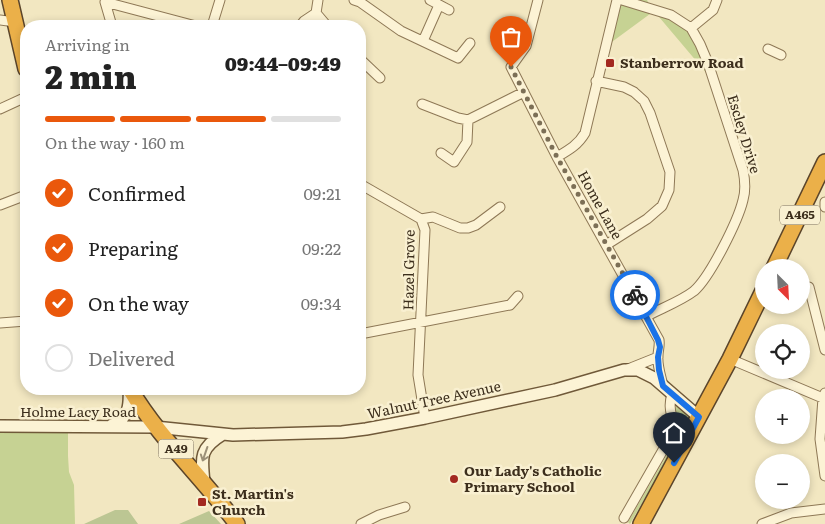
<!DOCTYPE html>
<html lang="en">
<head>
<meta charset="utf-8">
<style>
  :root { --surface:#fff; --page:#f6f6f6; --text:#222; --muted:#767676; --line:#e0e0e0; --accent:#ea580c }
  body { margin:0; font-family:Literata,serif; background:var(--page); color:var(--text); height:100vh; display:flex; flex-direction:column; font-size:19px; white-space:nowrap }
  * { box-sizing:border-box; margin:0 }
  p { font-size:16px; color:var(--muted) }
  .icon { flex:none; width:28px; height:28px; fill:none; stroke:currentColor; stroke-width:2; stroke-linecap:round; stroke-linejoin:round }
  .map { position:relative; flex:1; overflow:hidden }
  .panel { position:absolute; left:20px; top:20px; width:346px; height:375px; display:flex; flex-direction:column; background:var(--surface); border-radius:20px; box-shadow:0 2px 8px #0003 }
  .panel>* { flex:none }
  .needle { width:32px; rotate:156deg }
  .tools { position:absolute; left:755px; top:259px; display:grid; gap:10px }
  .tools a { display:grid; place-items:center; width:55px; height:55px; border-radius:50%; background:var(--surface); box-shadow:0 2px 8px #0003; font-size:25px }
  .pin { position:absolute; display:grid; place-items:center; width:42px; height:42px; color:#fff; margin:-51px -21px; border-radius:50% 50% 50% 0; rotate:-45deg; box-shadow:0 0 5px #0007 }
  .pin .icon { rotate:45deg }
  .courier { position:absolute; display:grid; place-items:center; width:50px; height:50px; margin:-25px; border:4px solid #1a73e8; border-radius:50%; background:#fff; color:#222; box-shadow:0 1px 6px #0007 }
  .summary em { font-style:normal; font-weight:800 }
  .summary div { display:flex; flex-direction:column-reverse }
  .summary { display:flex; align-items:center; justify-content:space-between; height:85px; padding:0 25px }
  h1 { font-size:32px; font-weight:800; line-height:38px }
  .bar { display:grid; grid-template-columns:repeat(4,1fr); gap:8px 5px; align-content:center; height:60px; padding:0 25px }
  .bar i { height:6px; border-radius:4px; background:var(--line) }
  .bar .selected { background:var(--accent) }
  .bar p { grid-column:span 4 }
  ol { padding:0 25px; list-style:none }
  li { display:flex; align-items:center; gap:15px; height:55px }
  li p { margin-inline-start:auto }
  li .icon { padding:5px; border-radius:50%; background:var(--accent); color:#fff; stroke-width:4 }
  li:last-child { color:var(--muted) }
  li i { width:28px; height:28px; border:2px solid var(--line); border-radius:50% }
  .map>svg:first-child { display:block }
  .green { fill:#c6d293 }
  .cemetery { fill:#bcc693 }
  .lines { fill:none; stroke-linecap:round; stroke-linejoin:round }
  .street-casing { stroke:#8e7856; stroke-width:11 }
  .secondary-casing { stroke:#705939; stroke-width:14 }
  .highway-casing { stroke:#5b452b; stroke-width:18 }
  .street { stroke:#fcf3d5; stroke-width:9 }
  .secondary { stroke:#fcf3d5; stroke-width:11 }
  .highway { stroke:#ebb049; stroke-width:15 }
  .oneway { stroke:#9c9078 }
  .done { stroke:#7c6f56; stroke-width:5; stroke-dasharray:0 9 }
  .route { stroke:#1a73e8; stroke-width:6 }
  .poi-dot { fill:#a32920; stroke:#f9f0d1; stroke-width:2 }
  .labels { text-anchor:middle; stroke-width:5; stroke-linejoin:round; paint-order:stroke }
  .shield { fill:#f9f0d1; stroke:#756852; stroke-width:1 }
  .shield-label { font-size:12px; font-weight:bold; fill:#3c2e1c }
  .poi-label { font-size:14px; font-weight:bold; fill:#3c2e1c; stroke:#f9f0d1; text-anchor:start }
  .street-label { font-size:14px; fill:#3c2e1c; stroke:#f9f0d1 }
</style>
</head>
<body>
<div class="map">
<svg width="825" height="524" viewBox="0 0 825 524">
  <rect width="100%" height="100%" fill="#f2e7c1"/>
  <!-- green -->
  <path class="green" d="M617,0H647L652,9L691,28L714,82L654,11L605,47Z
    M676,406L691,418L630,524L628,522L664,460L679,432L675,411Z
    M0,426L68,427V456L69,472L74,485L75,524H0Z"/>
  <!-- cemetery -->
  <path class="cemetery" d="M115,510H128L138,524H84Z
    M209,511L221,524H179Z"/>
  <g class="lines">
    <defs>
      <path id="street" d="M318,0L316,13L327,26
        M354,0L360,2L401,31L458,58L470,43
        M430,0L449,10
        M538,0L526,46L511,67L557,157L659,340C660,346 658,350 658,356C657,366 661,376 663,386
        M622,0L671,15L691,28L700,44L708,63L743,170C745,180 746,190 743,200C738,221 710,277 694,291C681,301 662,308 647,316
        M105,2L196,26
        M105,2L112,26
        M0,20L15,22
        M212,26L220,0
        M300,26L304,21L316,13
        M691,28L713,10L717,0
        M423,41L439,5
        M768,49L781,55
        M360,59L380,78
        M596,81L624,87L634,92L644,101L650,113L670,172L669,190L662,206L647,219L606,245
        M422,104L458,118L468,120L524,92
        M0,109L26,97
        M441,153L454,162L467,142L468,120
        M557,157C569,150 578,145 585,133L617,0
        M360,184L421,219
        M825,202V207
        M0,205L26,195
        M421,219L425,230L418,375L425,418
        M421,219L433,217L460,228H468L476,225L500,207
        M809,287L825,350
        M0,323L26,321
        M360,334L510,305L518,296
        M730,359L825,399
        M628,369L658,357
        M825,393L823,398L820,439L825,476
        M624,518L671,436C677,419 666,413 672,394
        M361,524L379,515L405,507
        M762,524L791,513L825,509"/>
      <path id="secondary" d="M112,425C129,419 130,405 129,389
        M0,426L155,427L233,435L342,432L366,429L425,418L555,390L624,370H638L654,378L699,417
        M204,482C201,456 200,448 223,434"/>
      <path id="highway" d="M10,0L26,69
        M774,268L825,162
        M130,389C159,438 203,478 237,524
        M641,524L730,359L764,289"/>
    </defs>
    <!-- street casing -->
    <use href="#street" class="street-casing"/>
    <!-- secondary casing -->
    <use href="#secondary" class="secondary-casing"/>
    <!-- highway casing -->
    <use href="#highway" class="highway-casing"/>
    <!-- street -->
    <use href="#street" class="street"/>
    <!-- secondary -->
    <use href="#secondary" class="secondary"/>
    <!-- highway -->
    <use href="#highway" class="highway"/>
  </g>
  <!-- one-way arrows -->
  <defs><path id="oneway-shaft" d="M-6 0H5M1.5-3L5.5 0L1.5 3" fill="none" stroke-width="1.6" stroke-linecap="round" stroke-linejoin="round" transform="scale(1.25)"/></defs>
  <use class="oneway" href="#oneway-shaft" transform="translate(205 454) rotate(109)"/>
  <g class="lines">
    <!-- done -->
    <path class="done" d="M511,67L557,157L635,295"/>
    <!-- route -->
    <path class="route" d="M635,295L658,340L660,347L658,357L659,370L663,386L699,417L674,463"/>
  </g>
  <!-- markers -->
  <g class="poi-dot">
    <rect x="605" y="58" width="10" height="10" rx="2.5"/>
    <circle cx="454" cy="479" r="5"/>
    <rect x="197" y="497" width="10" height="10" rx="2.5"/>
  </g>
  <g class="labels">
    <!-- shield labels -->
    <g class="shield">
      <rect x="780" y="205.5" width="40" height="19" rx="4"/>
      <rect x="158.5" y="439.5" width="35" height="19" rx="4"/>
    </g>
    <g class="shield-label">
      <text x="800" y="219">A465</text>
      <text x="176" y="453">A49</text>
    </g>
    <!-- poi labels -->
    <g class="poi-label">
      <text x="620" y="68">Stanberrow Road</text>
      <text x="464" y="476">Our Lady's Catholic<tspan x="464" dy="16">Primary School</tspan></text>
      <text x="212" y="499">St. Martin's<tspan x="212" dy="16">Church</tspan></text>
    </g>
    <!-- street labels -->
    <g class="street-label">
      <text transform="translate(744 134) rotate(73)" y="5">Escley Drive</text>
      <text transform="translate(600 205) rotate(61)" y="5">Home Lane</text>
      <text transform="translate(409 270) rotate(-89)" y="5">Hazel Grove</text>
      <text transform="translate(434 400) rotate(-12)" y="5">Walnut Tree Avenue</text>
      <text x="78" y="417">Holme Lacy Road</text>
    </g>
  </g>
</svg>
<div class="tools">
<a><svg class="needle" viewBox="-14 -14 28 28"><path d="M0-13l5 13h-10z" fill="#e53935"/><path d="M0 13l5-13h-10z" fill="#767676"/></svg></a>
<a><svg class="icon" aria-label="locate" viewBox="0 0 24 24"><circle cx="12" cy="12" r="6"/><path d="M12 2v4M12 18v4M2 12h4M18 12h4"/></svg></a>
<a>+</a>
<a>−</a>
</div>
<div class="pin" style="left:511px;top:67px;background:#ea580c"><svg class="icon" aria-label="bag" viewBox="0 0 24 24"><path d="M5 8h14l-1 12H6zM9 8a3 3 0 0 1 6 0"/></svg></div>
<div class="pin" style="left:674px;top:463px;background:#1f2937"><svg class="icon" aria-label="home" viewBox="0 0 24 24"><path d="M3 11l9-7 9 7M6 9v11h12V9"/></svg></div>
<div class="courier" style="left:635px;top:295px"><svg class="icon" aria-label="bike" viewBox="0 0 24 24"><circle cx="6" cy="16" r="4"/><circle cx="18" cy="16" r="4"/><path d="M6 16l4-8h5l3 8M10 8l3 8H6M13 5h3"/></svg></div>
<section class="panel">
<div class="summary"><div><h1>2 min</h1><p>Arriving in</p></div><em>09:44–09:49</em></div>
<div class="bar"><i class="selected"></i><i class="selected"></i><i class="selected"></i><i></i><p>On the way · 160 m</p></div>
<ol>
<li><svg class="icon" aria-label="check" viewBox="0 0 24 24"><path d="M5 12l5 5 9-10"/></svg>Confirmed<p>09:21</p></li>
<li><svg class="icon" aria-label="check" viewBox="0 0 24 24"><path d="M5 12l5 5 9-10"/></svg>Preparing<p>09:22</p></li>
<li><svg class="icon" aria-label="check" viewBox="0 0 24 24"><path d="M5 12l5 5 9-10"/></svg>On the way<p>09:34</p></li>
<li><i></i>Delivered</li>
</ol>
</section>
</div>
</body>
</html>
